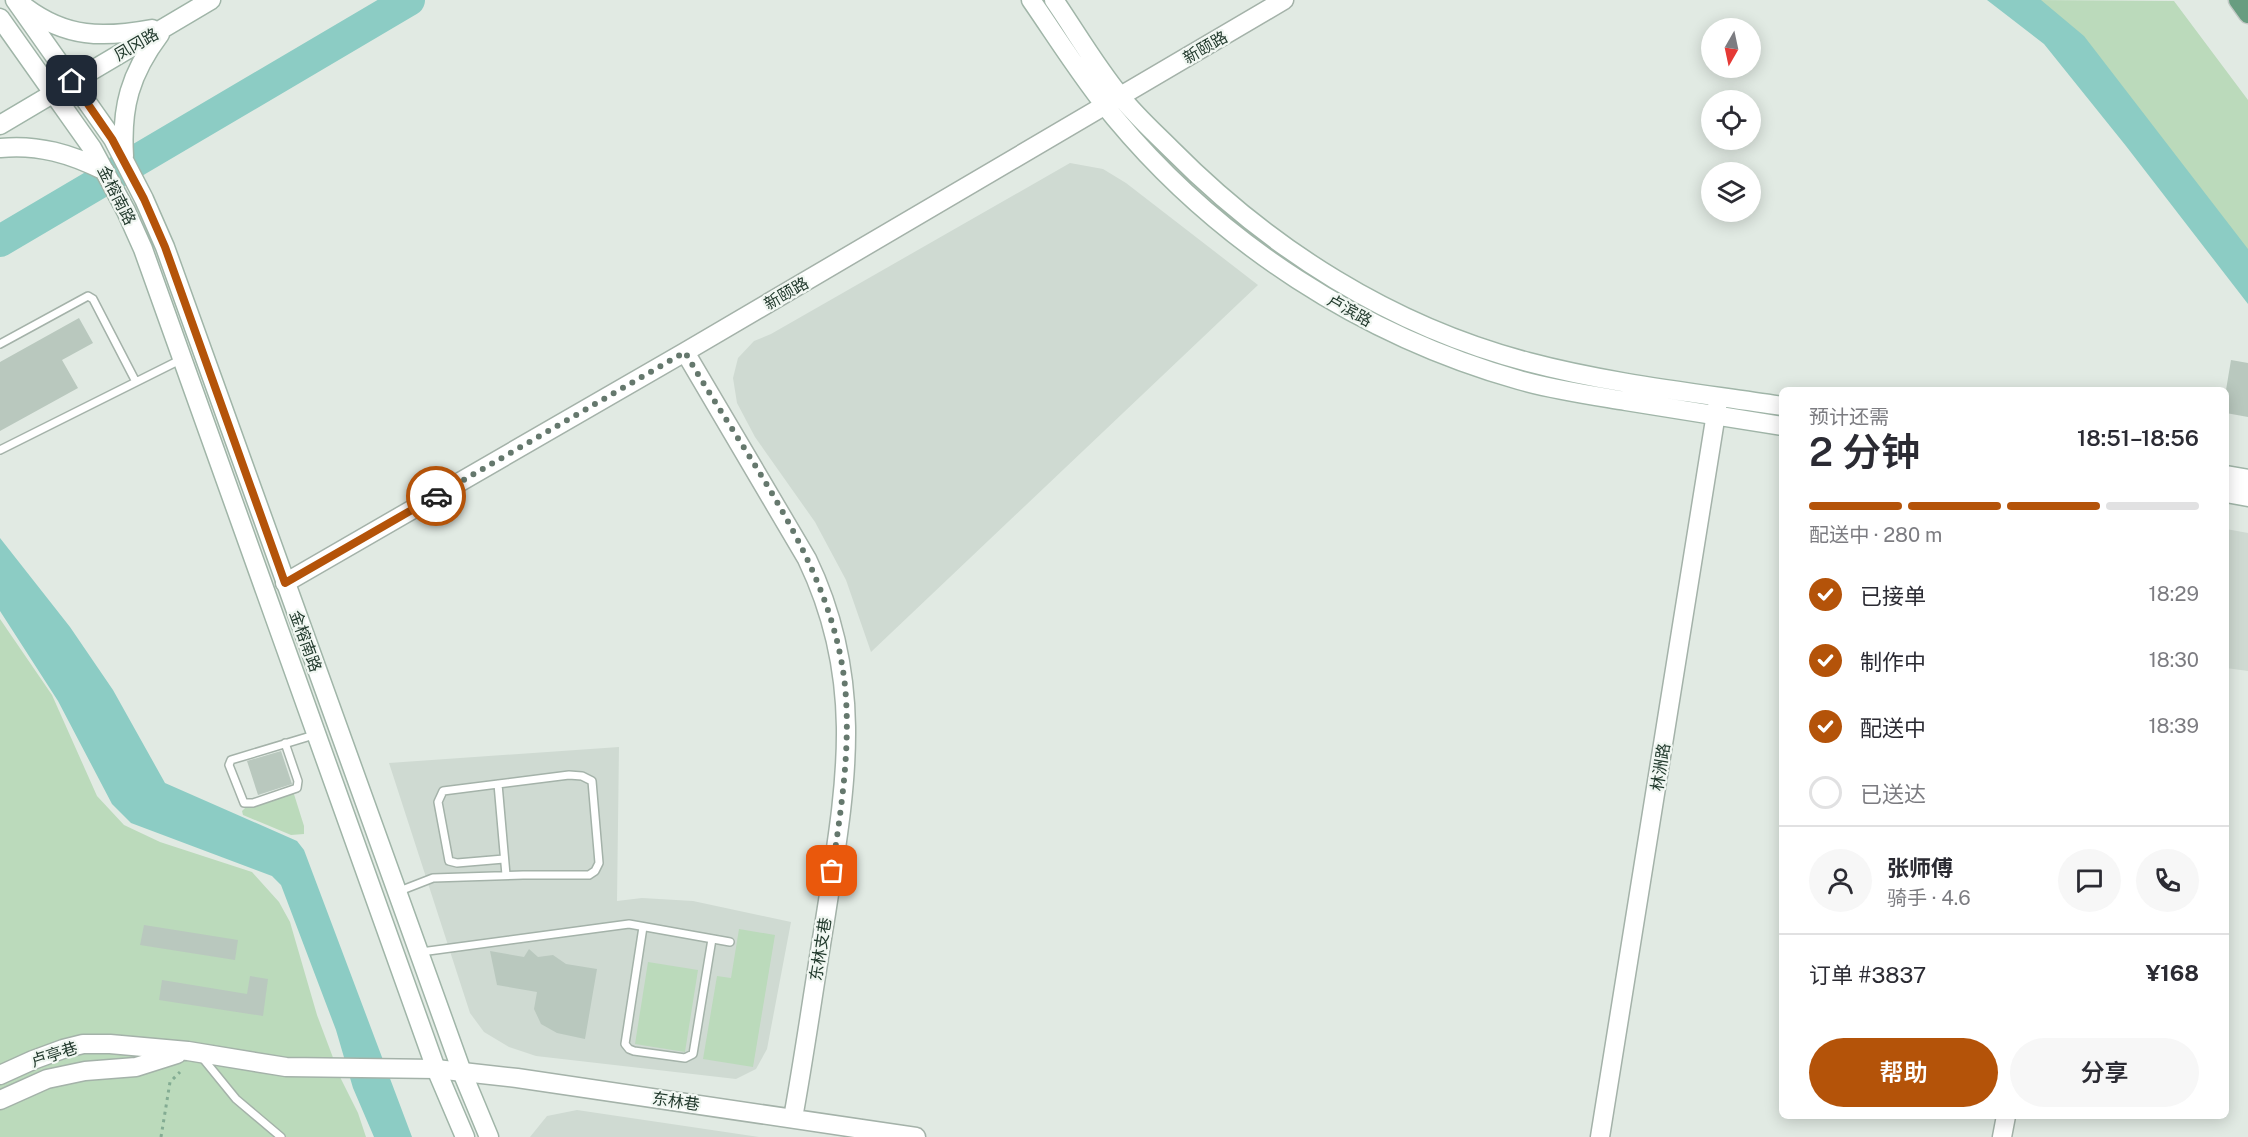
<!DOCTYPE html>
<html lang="zh">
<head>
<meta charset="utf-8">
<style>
  :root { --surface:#fff; --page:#f7f7f7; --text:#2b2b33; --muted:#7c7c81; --line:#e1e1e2; --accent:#b45309 }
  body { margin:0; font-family:"Public Sans","Noto Sans SC",sans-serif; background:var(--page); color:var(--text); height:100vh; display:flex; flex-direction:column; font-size:22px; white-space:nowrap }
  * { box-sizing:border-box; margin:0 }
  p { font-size:20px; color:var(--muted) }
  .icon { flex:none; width:33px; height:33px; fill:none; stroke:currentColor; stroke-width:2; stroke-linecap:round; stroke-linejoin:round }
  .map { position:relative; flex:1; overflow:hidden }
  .details { position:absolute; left:1779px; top:387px; width:450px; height:732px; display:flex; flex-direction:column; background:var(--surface); border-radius:9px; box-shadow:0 3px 15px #0003 }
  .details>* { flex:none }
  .needle { width:39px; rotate:189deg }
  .tools { position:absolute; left:1701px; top:18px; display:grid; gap:12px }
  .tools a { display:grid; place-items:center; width:60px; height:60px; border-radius:50%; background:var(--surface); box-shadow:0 3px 15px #0003; font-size:30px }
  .pin { position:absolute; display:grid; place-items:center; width:51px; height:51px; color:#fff; margin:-26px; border-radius:12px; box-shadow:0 3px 9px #0006 }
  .courier { position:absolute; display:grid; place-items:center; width:60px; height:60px; margin:-30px; border:4px solid #b45309; border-radius:50%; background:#fff; color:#222; box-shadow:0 2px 8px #0007 }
  .headline em { font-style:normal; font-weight:600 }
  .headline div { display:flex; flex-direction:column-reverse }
  .headline { display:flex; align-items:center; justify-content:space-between; height:102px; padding:0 30px }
  h1 { font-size:39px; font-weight:600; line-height:45px }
  .bar { display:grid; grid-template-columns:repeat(4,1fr); gap:9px 6px; align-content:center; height:72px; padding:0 30px }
  .bar i { height:8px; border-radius:4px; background:var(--line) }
  .bar .on { background:var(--accent) }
  .bar p { grid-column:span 4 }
  .line { display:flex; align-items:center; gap:15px; padding:0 30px; border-top:2px solid var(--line) }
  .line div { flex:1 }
  .round { display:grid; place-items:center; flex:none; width:63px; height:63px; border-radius:32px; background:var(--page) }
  ol { padding:0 30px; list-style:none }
  li { display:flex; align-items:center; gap:18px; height:66px }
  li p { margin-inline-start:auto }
  li .icon { padding:6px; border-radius:50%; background:var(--accent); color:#fff; stroke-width:4 }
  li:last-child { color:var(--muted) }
  li i { width:33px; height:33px; border:3px solid var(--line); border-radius:50% }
  .action { display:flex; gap:12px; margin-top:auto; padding:12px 30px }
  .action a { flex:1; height:69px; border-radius:36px; background:var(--accent); color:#fff; font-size:24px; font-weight:600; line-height:69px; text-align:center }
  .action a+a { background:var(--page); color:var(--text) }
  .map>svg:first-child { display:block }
  .built { fill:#cfdad2 }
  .green { fill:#bbdabb }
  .water { fill:#8cccc4 }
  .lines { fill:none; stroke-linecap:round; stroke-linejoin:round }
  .river { stroke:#8cccc4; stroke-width:32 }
  .building { fill:#b9c8be }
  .service-casing { stroke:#a4b2a9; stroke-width:10 }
  .tertiary-casing { stroke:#a4b2a9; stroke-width:21 }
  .secondary-casing { stroke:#a0b5a8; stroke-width:21 }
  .primary-casing { stroke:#c1c8c4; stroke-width:21 }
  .path { stroke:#83ac93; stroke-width:3; stroke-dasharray:3 4.5; stroke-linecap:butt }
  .service { stroke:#fff; stroke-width:7 }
  .tertiary { stroke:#fff; stroke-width:18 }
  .secondary { stroke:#fff; stroke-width:18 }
  .primary { stroke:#689d80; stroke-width:18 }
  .done { stroke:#65786d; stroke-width:6; stroke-dasharray:0 10.8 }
  .route { stroke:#b45309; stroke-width:8 }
  .labels { text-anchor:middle; stroke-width:4.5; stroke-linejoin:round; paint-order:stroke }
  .street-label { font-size:16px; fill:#223a2d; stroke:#f1f7f2 }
</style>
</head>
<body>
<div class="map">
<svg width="2248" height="1137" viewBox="0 0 2248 1137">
  <rect width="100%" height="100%" fill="#e1eae3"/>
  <!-- built -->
  <path class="built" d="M1070,163L1103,169L1126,183L1258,285L871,652L846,580L815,522L755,437L737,403L733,378L738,358L754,341L771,334Z
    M2226,529L2248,533V671L2226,668Z
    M619,747L617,901L642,898L693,901L791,922L767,1049L756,1069L736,1079L536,1056L509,1047L484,1032L470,1013L389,763Z
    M577,1110L759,1137H530L547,1116Z"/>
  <!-- green -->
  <path class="green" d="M2035,0L2174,1L2248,100V256Z
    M0,619L52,695L97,796L124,825L160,842L252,872L279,902L290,922L317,1015L341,1079L358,1113L366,1137H0Z
    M293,791L304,826V834L291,835L243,815L242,811L247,806Z
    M739,929L775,935L753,1067L703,1059L717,976L731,978Z
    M648,962L698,970L685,1052L635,1044Z"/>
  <!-- water -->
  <path class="water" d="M1987,0H2041L2084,36L2248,249V304L2126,146L2044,44Z
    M0,538L70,627L113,690L165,783L297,841L304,850L412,1137H374L353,1088L336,1030L281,885L272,876L131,823L112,804L58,701L0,611Z"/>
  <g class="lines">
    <!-- river -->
    <path class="river" d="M0,241L409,0"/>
  </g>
  <!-- building -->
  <path class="building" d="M79,318L93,343L62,360L78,388L0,431V362Z
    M2231,360L2248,363V417L2226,413V390Z
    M281,751L292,784L258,795L247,761Z
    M144,925L238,940L235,960L140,945Z
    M529,949L538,957L553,955L566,964L597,969L585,1039L557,1033L541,1024L534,1009L537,992L497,985L490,951L524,957Z
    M250,976L268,979L263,1016L159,1000L162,980L247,994Z"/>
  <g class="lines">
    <defs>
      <path id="service" d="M0,344L88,296L93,299L136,382
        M0,450L180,360
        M285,743L298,781L297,788L253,803H244L229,765L231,760L314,735
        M498,784L506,875
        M397,892L433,878L523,875H589L595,871L599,863L592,781L582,776L569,775L443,791L438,802L449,861L457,863L504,859
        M643,927L625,1044L629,1049L634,1051L685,1058L693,1054L712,939
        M421,952L629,924L730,942
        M201,1056L236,1099L281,1137"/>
      <path id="tertiary" d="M685,352L807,559C867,684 845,790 825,920C814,986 805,1052 793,1118
        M285,583L685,352L1284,0
        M0,1075L33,1060L63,1049L83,1044H110L188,1051L286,1067L436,1069L517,1078L916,1137
        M0,1100L47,1079L85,1071L136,1067L177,1054
        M1600,1137L1718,401
        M2002,1137L2006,1116"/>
      <path id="secondary" d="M15,0L113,139L144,199L165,247L462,1072L489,1137
        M1031,0C1058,39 1084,81 1115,118C1219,243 1363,336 1519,380C1554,390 1590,395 1626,401C1678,409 1730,418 1782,426
        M1054,0C1076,32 1096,67 1121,97C1136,116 1154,132 1171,149C1270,249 1391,326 1528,362C1611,384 1697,393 1782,406
        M25,7C66,38 103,38 152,29
        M0,18L92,148L126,211L143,249L436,1069L465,1137
        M0,125L211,0
        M0,148C38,144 71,154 105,171
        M124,156C121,107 130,74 160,34
        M2226,475L2248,479
        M2226,493L2248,497"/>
      <path id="primary" d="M2238,0L2248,14"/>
    </defs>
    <!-- service casing -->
    <use href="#service" class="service-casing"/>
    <!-- tertiary casing -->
    <use href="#tertiary" class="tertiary-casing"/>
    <!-- secondary casing -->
    <use href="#secondary" class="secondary-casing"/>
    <!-- primary casing -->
    <use href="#primary" class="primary-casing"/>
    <!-- path -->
    <path class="path" d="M161,1137L170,1082L180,1072"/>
    <!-- service -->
    <use href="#service" class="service"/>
    <!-- tertiary -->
    <use href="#tertiary" class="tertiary"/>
    <!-- secondary -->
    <use href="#secondary" class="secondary"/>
    <!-- primary -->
    <use href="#primary" class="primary"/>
  </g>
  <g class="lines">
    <!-- done -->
    <path class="done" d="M436,496L685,352C745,457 832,562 845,686C851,748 841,810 832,871"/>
    <!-- route -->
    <path class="route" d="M72,81L112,139L144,199L165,247L285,583L436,496"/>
  </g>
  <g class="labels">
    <!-- street labels -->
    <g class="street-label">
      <text transform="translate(136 44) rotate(-30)" y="6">凤冈路</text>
      <text transform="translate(1205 47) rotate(-30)" y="6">新颐路</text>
      <text transform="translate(117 195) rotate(63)" y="6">金榕南路</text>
      <text transform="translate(786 293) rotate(-30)" y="6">新颐路</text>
      <text transform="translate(1350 310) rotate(29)" y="6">卢滨路</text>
      <text transform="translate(306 641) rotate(70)" y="6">金榕南路</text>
      <text transform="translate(1660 767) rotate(-81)" y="6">林洲路</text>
      <text transform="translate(820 949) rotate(-81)" y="6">东林支巷</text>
      <text transform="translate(54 1054) rotate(-18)" y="6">卢亭巷</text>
      <text transform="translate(676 1101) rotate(8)" y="6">东林巷</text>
    </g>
  </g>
</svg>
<div class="tools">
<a><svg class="needle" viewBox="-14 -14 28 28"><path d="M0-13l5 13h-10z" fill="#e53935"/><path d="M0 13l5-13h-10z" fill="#7c7c81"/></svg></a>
<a><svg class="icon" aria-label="locate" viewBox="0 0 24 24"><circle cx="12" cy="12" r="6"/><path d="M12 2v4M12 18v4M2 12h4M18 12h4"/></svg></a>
<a><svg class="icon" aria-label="layers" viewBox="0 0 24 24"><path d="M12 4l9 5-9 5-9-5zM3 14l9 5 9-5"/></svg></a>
</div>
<div class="pin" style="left:832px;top:871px;background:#ea580c"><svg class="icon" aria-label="bag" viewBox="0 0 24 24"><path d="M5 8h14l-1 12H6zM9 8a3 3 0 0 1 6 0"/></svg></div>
<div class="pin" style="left:72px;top:81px;background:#1f2937"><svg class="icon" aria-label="home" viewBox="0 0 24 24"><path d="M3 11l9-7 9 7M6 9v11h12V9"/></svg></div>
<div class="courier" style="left:436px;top:496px"><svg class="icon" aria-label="car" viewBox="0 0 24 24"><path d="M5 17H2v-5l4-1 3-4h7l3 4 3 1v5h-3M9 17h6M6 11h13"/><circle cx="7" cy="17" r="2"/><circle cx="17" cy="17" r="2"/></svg></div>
<section class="details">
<div class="headline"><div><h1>2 分钟</h1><p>预计还需</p></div><em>18:51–18:56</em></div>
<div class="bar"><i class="on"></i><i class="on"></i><i class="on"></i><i></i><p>配送中 · 280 m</p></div>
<ol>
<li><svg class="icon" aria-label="check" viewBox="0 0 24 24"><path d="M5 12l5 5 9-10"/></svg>已接单<p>18:29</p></li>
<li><svg class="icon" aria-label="check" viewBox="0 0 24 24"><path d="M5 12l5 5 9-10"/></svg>制作中<p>18:30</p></li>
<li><svg class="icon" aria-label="check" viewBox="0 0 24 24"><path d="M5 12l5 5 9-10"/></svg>配送中<p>18:39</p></li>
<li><i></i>已送达</li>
</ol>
<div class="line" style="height:108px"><a class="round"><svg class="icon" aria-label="person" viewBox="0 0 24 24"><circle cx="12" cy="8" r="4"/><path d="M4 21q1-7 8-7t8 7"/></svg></a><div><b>张师傅</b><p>骑手 · 4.6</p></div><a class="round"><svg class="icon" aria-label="chat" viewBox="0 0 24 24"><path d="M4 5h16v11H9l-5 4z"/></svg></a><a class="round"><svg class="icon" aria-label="phone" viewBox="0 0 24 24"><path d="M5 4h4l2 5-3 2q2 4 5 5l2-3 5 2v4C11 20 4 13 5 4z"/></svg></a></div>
<div class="line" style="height:78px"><div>订单 #3837</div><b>¥168</b></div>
<div class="action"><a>帮助</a><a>分享</a></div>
</section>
</div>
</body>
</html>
